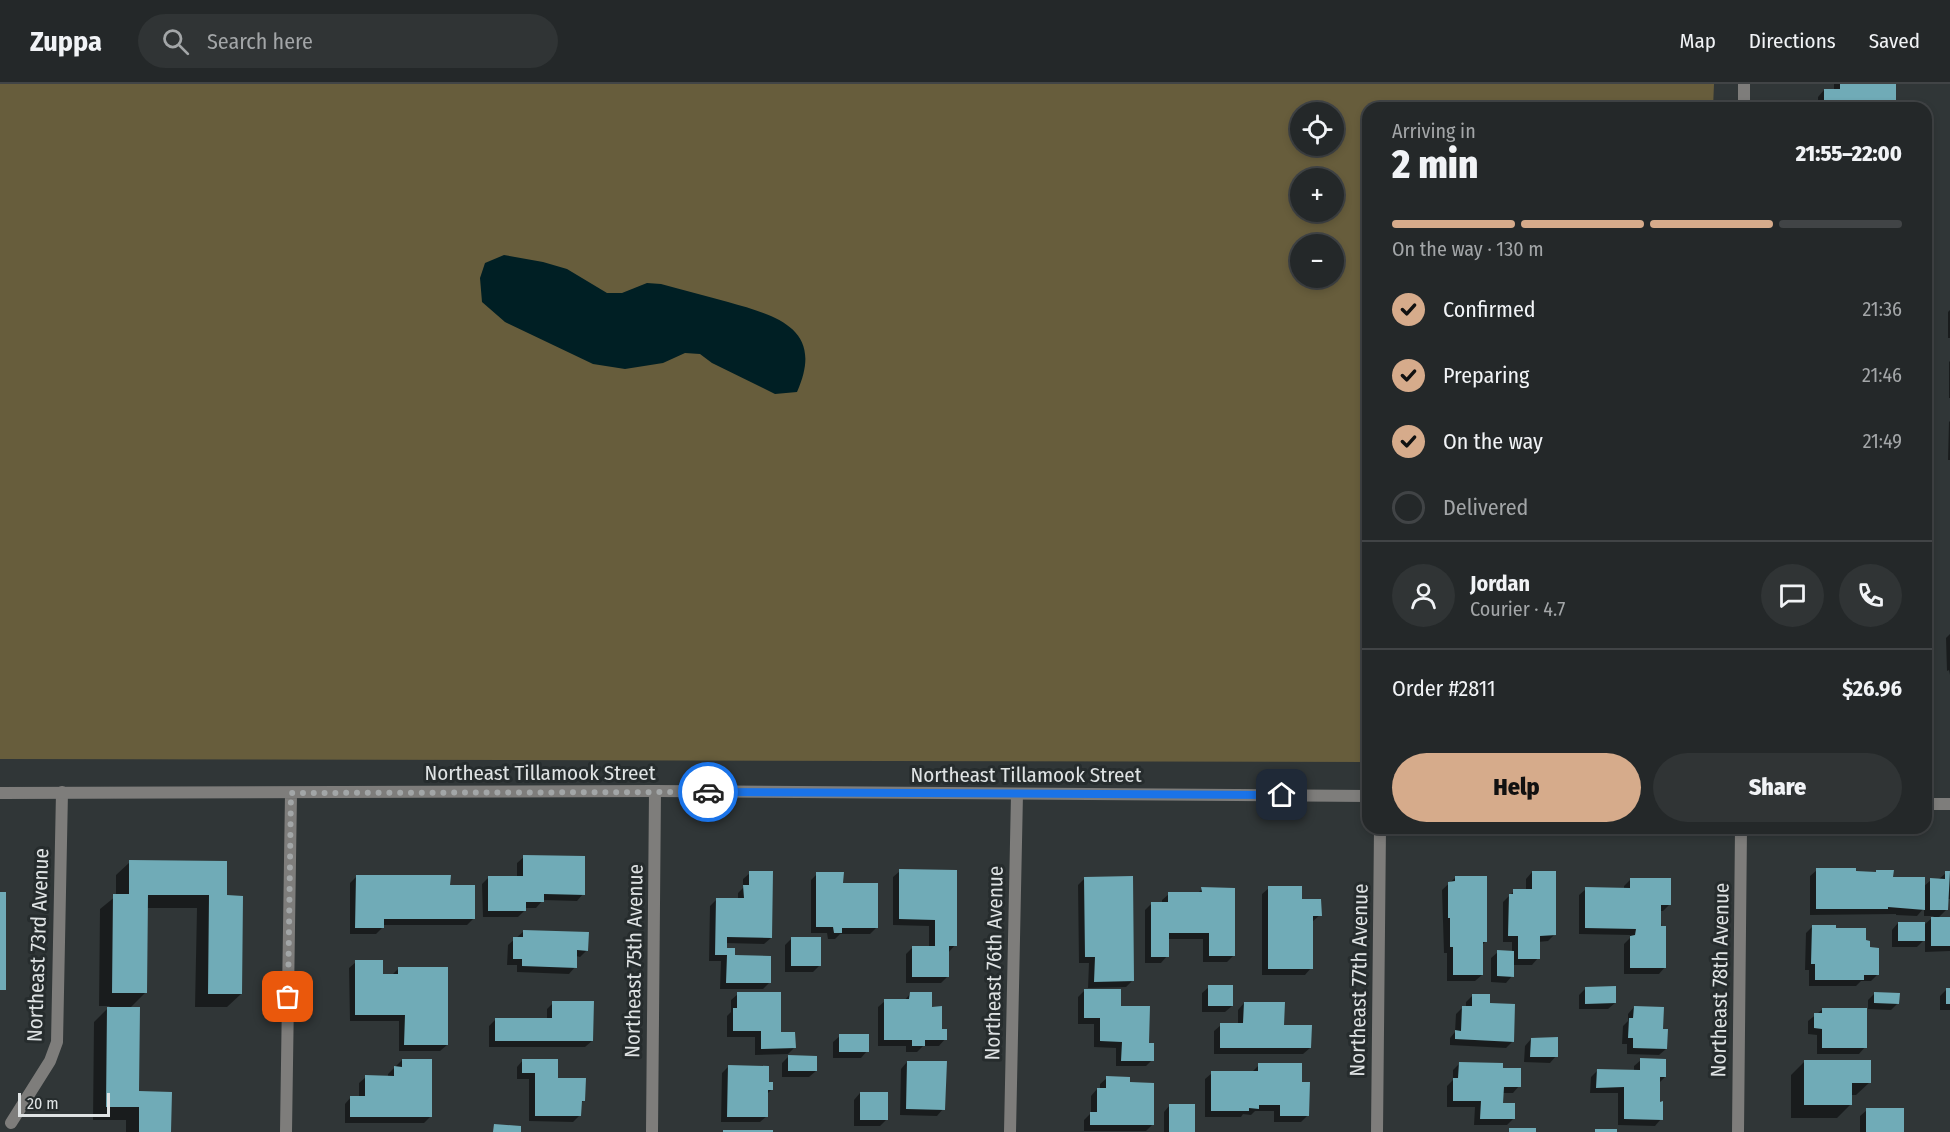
<!DOCTYPE html>
<html lang="en">
<head>
<meta charset="utf-8">
<style>
  :root { --surface:#242829; --page:#303435; --text:#f1f3f6; --muted:#a3a6a8; --line:#414446; --accent:#d6ab8b }
  body { margin:0; font-family:"Fira Sans Condensed",sans-serif; background:var(--page); color:var(--text); height:100vh; display:flex; flex-direction:column; font-size:22px; white-space:nowrap }
  * { box-sizing:border-box; margin:0 }
  p { font-size:20px; color:var(--muted) }
  .icon { flex:none; width:33px; height:33px; fill:none; stroke:currentColor; stroke-width:2; stroke-linecap:round; stroke-linejoin:round }
  .map { position:relative; flex:1; overflow:hidden }
  .drawer { position:absolute; left:1362px; top:18px; width:570px; height:732px; display:flex; flex-direction:column; background:var(--surface); border-radius:18px; box-shadow:0 3px 9px #0003,0 0 0 2px var(--line) }
  .drawer>* { flex:none }
  .fabs { position:absolute; left:1290px; top:18px; display:grid; gap:12px }
  .fabs a { display:grid; place-items:center; width:54px; height:54px; border-radius:50%; background:var(--surface); box-shadow:0 3px 9px #0003,0 0 0 2px var(--line); font-size:30px }
  .scale { position:absolute; left:18px; bottom:15px; width:92px; box-sizing:border-box; padding-left:6px; border:3px solid #dfe3e4; border-top:0; font-size:16px; line-height:21px; white-space:nowrap; color:#dfe3e4; -webkit-text-stroke:4px #262c2d; paint-order:stroke }
  .pin { position:absolute; display:grid; place-items:center; width:51px; height:51px; color:#fff; margin:-26px; border-radius:12px; box-shadow:0 3px 9px #0006 }
  .courier { position:absolute; display:grid; place-items:center; width:60px; height:60px; margin:-30px; border:4px solid #1a73e8; border-radius:50%; background:#fff; color:#222; box-shadow:0 2px 8px #0007 }
  .summary em { font-style:normal; font-weight:800 }
  .summary div { display:flex; flex-direction:column-reverse }
  .summary { display:flex; align-items:center; justify-content:space-between; height:102px; padding:0 30px }
  h1 { font-size:39px; font-weight:800; line-height:45px }
  .bar { display:grid; grid-template-columns:repeat(4,1fr); gap:9px 6px; align-content:center; height:72px; padding:0 30px }
  .bar i { height:8px; border-radius:4px; background:var(--line) }
  .bar .current { background:var(--accent) }
  .bar p { grid-column:span 4 }
  .line { display:flex; align-items:center; gap:15px; padding:0 30px; border-top:2px solid var(--line) }
  .line div { flex:1 }
  .round { display:grid; place-items:center; flex:none; width:63px; height:63px; border-radius:32px; background:var(--page) }
  ol { padding:0 30px; list-style:none }
  li { display:flex; align-items:center; gap:18px; height:66px }
  li p { margin-inline-start:auto }
  li .icon { padding:6px; border-radius:50%; background:var(--accent); color:#111; stroke-width:4 }
  li:last-child { color:var(--muted) }
  li i { width:33px; height:33px; border:3px solid var(--line); border-radius:50% }
  .action { display:flex; gap:12px; margin-top:auto; padding:12px 30px }
  .action a { flex:1; height:69px; border-radius:36px; background:var(--accent); color:#111; font-size:24px; font-weight:800; line-height:69px; text-align:center }
  .action a+a { background:var(--page); color:var(--text) }
  header { display:flex; align-items:center; gap:36px; box-sizing:border-box; height:84px; padding:0 30px; background:var(--surface); border-bottom:2px solid var(--line) }
  header strong { font-size:28px }
  nav { display:flex; gap:33px; margin-inline-start:auto; font-size:21px }
  .search { width:420px; height:54px; background:var(--page); display:flex; align-items:center; gap:15px; box-sizing:border-box; padding:0 21px; border-radius:33px; color:var(--muted); font-size:22px }
  .map>svg:first-child { display:block }
  .green { fill:#675d3c; fill-rule:evenodd }
  .water { fill:#001f24 }
  .shadow { fill:#0007 }
  .building { fill:#70abb7 }
  .lines { fill:none; stroke-linecap:round; stroke-linejoin:round }
  .minor { stroke:#7e7d7b; stroke-width:12 }
  .tertiary { stroke:#7e7d7b; stroke-width:12 }
  .done { stroke:#a2a6a7; stroke-width:6; stroke-dasharray:0 10.8 }
  .route { stroke:#1a73e8; stroke-width:8 }
  .labels { text-anchor:middle; stroke-width:6; stroke-linejoin:round; paint-order:stroke }
  .street-label { font-size:21px; fill:#dfe3e4; stroke:#262c2d }
</style>
</head>
<body>
<header>
<strong>Zuppa</strong>
<div class="search"><svg class="icon" aria-label="search" viewBox="0 0 24 24"><circle cx="10" cy="10" r="6"/><path d="M15 15l6 6"/></svg>Search here</div>
<nav><a>Map</a><a>Directions</a><a>Saved</a></nav>
</header>
<div class="map">
<svg width="1950" height="1048" viewBox="0 0 1950 1048">
  <rect width="100%" height="100%" fill="#303637"/>
  <!-- green -->
  <path class="green" d="M0,0H1714L1713,24H1368V678L0,675ZM1300,28H1334V62H1300ZM1300,94H1334V128H1300ZM1300,160H1334V194H1300Z"/>
  <!-- water -->
  <path class="water" d="M504,171L543,178L567,185L607,209H622L647,199L661,200C683,206 706,212 728,218C778,232 825,245 797,308L775,310L712,279L700,270L685,269L663,279L625,285L593,280L505,238L482,218L480,194L485,179Z"/>
  <!-- shadow -->
  <path class="shadow" d="M1834,0H1895V24H1818V13L1824,6H1834Z
    M1950,226V254H1948V228Z
    M1950,277V314H1949V278Z
    M1950,337V376H1948L1949,338Z
    M1950,550V591L1949,586L1947,587L1946,554Z
    M524,773L583,810L577,817L543,816L536,824H525V826L518,833H483L482,800L489,793L517,794V779Z
    M130,778L225,813L241,910L227,923H195L197,824H146L145,909L129,925L138,1009L170,1048H126V1036H93L94,938L110,922H99L100,825L116,812V791Z
    M1817,786L1855,789L1892,795L1923,803L1931,796L1939,795L1946,789H1950V815H1947V825L1938,834H1950V867L1925,868V855L1917,863H1892V846L1898,839L1923,842L1934,832H1924V824L1917,832L1896,831V830L1810,831V792Z
    M900,787L955,861L948,869V892L941,899H906V870L913,863H929V842L893,841V793Z
    M1532,788L1554,851L1548,857L1538,858V874L1532,881H1512V892L1506,899L1491,898V874L1498,868H1512V858H1503V818L1514,807H1526V795Z
    M750,789L771,854L764,860L726,859L725,866L769,899L763,905H720L721,877H709L710,822L717,815H738V809L743,804V795Z
    M817,790L842,801L876,844L870,850H840L835,855H828L827,849H811V796Z
    M356,793L449,802L474,834L467,841H382V844L376,850H350V799Z
    M1456,793L1486,857L1482,861V891L1475,897H1447V869H1444L1442,806Z
    M1085,794L1132,897L1126,903L1088,904L1089,879H1079L1078,801Z
    M1631,795L1669,821L1663,827H1660L1665,883L1659,890H1624V860L1630,854V851L1579,850V811L1586,805H1624V802Z
    M1269,804L1301,817L1320,831L1312,838L1311,884L1305,891H1262V810Z
    M1202,805L1233,872L1227,878H1203V855H1167V872L1161,879H1145V826L1152,819H1162V816L1169,810H1197Z
    M1812,843L1835,846L1864,857L1877,891L1871,897H1861L1856,902H1809V886H1805L1806,849Z
    M524,847L587,866L580,873L576,872L575,883L569,890L517,888V881H507L508,861Z
    M792,854L819,882L813,888H785V861Z
    M356,878L381,892H391L399,884L447,961L440,967H399V937H350L349,884Z
    M1209,903L1232,922L1225,928H1202V909Z
    M1586,904L1615,919L1608,925H1579V911Z
    M1085,906L1148,960L1152,976L1146,982H1116V964L1094,963V940H1078V913Z
    M1946,906H1950V926H1940V912Z
    M738,910L794,964L788,970L755,971V953H727V932L731,928V916Z
    M910,910L930,924L945,955L939,962H923L917,968H906V962H878V923L885,917H904Z
    M1874,910L1898,919L1891,926L1868,925V916Z
    M1473,911L1489,920L1512,958L1506,964L1450,961V954L1455,948L1456,930L1463,923H1466V918Z
    M553,919L592,957L585,963H489V942L496,935L547,936V925Z
    M1244,919L1283,943L1310,964L1303,970H1214V947L1221,941H1238V926Z
    M1634,923L1662,947L1666,965L1659,971L1627,970V960H1622L1623,942L1628,937V930Z
    M1823,925L1865,963L1859,970H1817V951L1808,950V937Z
    M840,952L867,967L861,974H833V958Z
    M1531,955L1556,972L1550,979L1524,978L1525,962Z
    M788,973L816,987L809,993H782V979Z
    M402,976L430,1033L424,1039H345V1020L351,1013H359V999L366,993H388V990Z
    M523,976L556,995L584,1016L580,1020V1031L573,1038L529,1037V995H517V983Z
    M1641,976L1665,993L1659,999L1661,1035L1655,1042L1618,1041V1009H1590L1591,993L1597,987H1634V982Z
    M1805,977L1870,998L1856,1011H1851V1020L1837,1034H1791V991Z
    M907,978L943,1025L937,1032L900,1031L901,985Z
    M1460,979L1501,985L1519,1002L1513,1009H1502V1020L1513,1035L1507,1041H1474L1475,1023H1447V1002L1453,996V986Z
    M1259,981L1301,999L1308,1031L1301,1038H1274V1027H1255L1251,1031L1243,1030L1241,1033H1205V995L1212,989L1253,987Z
    M728,983L768,999L772,1005L767,1010V1032L760,1038H721L722,989Z
    M1107,994L1128,999L1152,1041L1146,1047H1084V1036L1091,1029V1012L1097,1005H1100V1000Z
    M860,1009L886,1036L880,1042H854V1016Z
    M1170,1021L1194,1048H1164V1028Z
    M1867,1026L1902,1048H1860V1032Z"/>
  <!-- building -->
  <path class="building" d="M1840,0H1896V24H1824V5H1840Z
    M523,771L585,772V811L544,810V818H526V827H488V792H523Z
    M129,776L227,777V811L243,812L242,910H208L209,811H148L147,909H112L113,810H129Z
    M1816,784H1856V787L1876,788V786H1894L1893,793H1925V826L1888,823V825H1816Z
    M899,785L957,786V862H949V893H912V862H935V836L899,835Z
    M749,787H773L772,854L727,853V864H735V871L771,872V899H726L727,871H715L716,814H744L743,801H749Z
    M1532,787H1556V851L1540,852V875H1518V852H1508L1509,810H1513V805H1532Z
    M1945,787H1950L1948,826H1930V794L1945,795Z
    M816,788H844L843,799H878V844H842V849H834L833,843H816Z
    M356,791H451L450,801H475V835H384V844H355Z
    M1133,792L1134,897L1094,898L1095,873H1085L1084,793Z
    M1455,792H1487V858H1483V891H1453V863H1450V834H1448V798L1455,797Z
    M1630,794H1671V821H1661V842H1666V884H1630V852L1635,851L1636,845L1585,844V803L1630,804Z
    M1268,802H1302V815H1321L1322,832H1313V885H1268Z
    M1201,803L1235,804V872H1209V849H1169V873H1151V818H1168V808H1202Z
    M0,808H6V906H0Z
    M1931,833H1950V862H1931Z
    M1898,838H1925V857H1898Z
    M1812,841H1836V844H1866V856L1870,857V863L1879,864V891H1864V896H1815V880H1811Z
    M523,846L589,848L588,867L577,866V884L522,882V875H513V853H523Z
    M791,853H821V882H791Z
    M1497,866L1514,867V893L1497,892Z
    M355,876H383V890H398V883H448V961H404L405,931H355Z
    M1208,901H1233V922H1208Z
    M1616,902V919L1585,920V903Z
    M1946,904H1950V920H1946Z
    M1084,905H1121V922H1150L1149,959H1154V977H1121L1122,958L1100,957V934H1084Z
    M737,908H781V948H795L796,964L761,965V947H733V924H737Z
    M910,908H932V923L942,922V945H947V956H925V962H912V956H884V915H909Z
    M1874,908L1900,909L1899,920L1874,919Z
    M1472,910H1490V919L1515,920L1514,958L1455,955V946L1461,947L1462,922H1472Z
    M552,917H594L593,957H495V934H552Z
    M1244,918H1285L1284,941H1312L1311,964H1220V939H1243Z
    M1634,922L1664,923L1663,945H1668L1667,965L1633,964V954H1628L1629,934H1633Z
    M107,923H140L139,1007L172,1008L171,1048H139V1023H106Z
    M1822,924H1867V964H1822V945L1814,944V929H1822Z
    M839,950H869V968H839Z
    M1558,953V973H1530L1531,954Z
    M788,971L817,972V987H788Z
    M1640,974L1666,975V993H1660V1018L1663,1017V1036L1624,1035V1003L1596,1004L1597,985L1640,986Z
    M402,975H432V1033H350V1012H365V991L394,992V982L402,983Z
    M522,975H558V994H586L585,1017H582L581,1032H535V989H522Z
    M1804,976H1871V999H1852V1021H1804Z
    M907,977H947L945,1026L906,1025Z
    M1459,978L1503,979V984H1521V1003H1504L1503,1019H1515V1035H1480L1481,1017H1453V994H1458Z
    M1258,979H1302V998H1310L1309,1032H1280V1021H1259V1025L1249,1024V1027H1211V987H1258Z
    M728,981L769,982V998H773V1006H768V1033H727Z
    M1106,992L1130,993V998L1154,999V1041H1090V1028H1097V1004H1106Z
    M860,1008H888V1036H860Z
    M1169,1020H1195V1048H1169Z
    M1866,1024H1904V1048H1866Z
    M494,1040L521,1042V1048H493Z
    M1509,1044H1536V1048H1509Z
    M1595,1045H1617V1048H1595Z
    M723,1046H773V1048H723Z"/>
  <g class="lines">
    <!-- minor -->
    <path class="minor" d="M1744,24V0
      M11,1039L50,977L57,958L62,708
      M652,1048L655,707
      M1010,1048L1017,710
      M1377,1048L1380,744
      M1738,1048L1741,744"/>
    <!-- tertiary -->
    <path class="tertiary" d="M0,709L655,707L1368,712
      M1926,720H1950
      M286,1048L291,709"/>
  </g>
  <g class="lines">
    <!-- done -->
    <path class="done" d="M288,913L291,709L708,708"/>
    <!-- route -->
    <path class="route" d="M708,708L1282,711"/>
  </g>
  <g class="labels">
    <!-- street labels -->
    <g class="street-label">
      <text x="540" y="696">Northeast Tillamook Street</text>
      <text x="1026" y="698">Northeast Tillamook Street</text>
      <text transform="translate(38 861) rotate(-88)" y="7">Northeast 73rd Avenue</text>
      <text transform="translate(634 877) rotate(-89)" y="7">Northeast 75th Avenue</text>
      <text transform="translate(994 879) rotate(-89)" y="7">Northeast 76th Avenue</text>
      <text transform="translate(1359 896) rotate(-89)" y="7">Northeast 77th Avenue</text>
      <text transform="translate(1720 896) rotate(-89)" y="7">Northeast 78th Avenue</text>
    </g>
  </g>
</svg>
<div class="fabs">
<a><svg class="icon" aria-label="locate" viewBox="0 0 24 24"><circle cx="12" cy="12" r="6"/><path d="M12 2v4M12 18v4M2 12h4M18 12h4"/></svg></a>
<a>+</a>
<a>−</a>
</div>
<div class="scale">20 m</div>
<div class="pin" style="left:288px;top:913px;background:#ea580c"><svg class="icon" aria-label="bag" viewBox="0 0 24 24"><path d="M5 8h14l-1 12H6zM9 8a3 3 0 0 1 6 0"/></svg></div>
<div class="pin" style="left:1282px;top:711px;background:#1f2937"><svg class="icon" aria-label="home" viewBox="0 0 24 24"><path d="M3 11l9-7 9 7M6 9v11h12V9"/></svg></div>
<div class="courier" style="left:708px;top:708px"><svg class="icon" aria-label="car" viewBox="0 0 24 24"><path d="M5 17H2v-5l4-1 3-4h7l3 4 3 1v5h-3M9 17h6M6 11h13"/><circle cx="7" cy="17" r="2"/><circle cx="17" cy="17" r="2"/></svg></div>
<section class="drawer">
<div class="summary"><div><h1>2 min</h1><p>Arriving in</p></div><em>21:55–22:00</em></div>
<div class="bar"><i class="current"></i><i class="current"></i><i class="current"></i><i></i><p>On the way · 130 m</p></div>
<ol>
<li><svg class="icon" aria-label="check" viewBox="0 0 24 24"><path d="M5 12l5 5 9-10"/></svg>Confirmed<p>21:36</p></li>
<li><svg class="icon" aria-label="check" viewBox="0 0 24 24"><path d="M5 12l5 5 9-10"/></svg>Preparing<p>21:46</p></li>
<li><svg class="icon" aria-label="check" viewBox="0 0 24 24"><path d="M5 12l5 5 9-10"/></svg>On the way<p>21:49</p></li>
<li><i></i>Delivered</li>
</ol>
<div class="line" style="height:108px"><a class="round"><svg class="icon" aria-label="person" viewBox="0 0 24 24"><circle cx="12" cy="8" r="4"/><path d="M4 21q1-7 8-7t8 7"/></svg></a><div><b>Jordan</b><p>Courier · 4.7</p></div><a class="round"><svg class="icon" aria-label="chat" viewBox="0 0 24 24"><path d="M4 5h16v11H9l-5 4z"/></svg></a><a class="round"><svg class="icon" aria-label="phone" viewBox="0 0 24 24"><path d="M5 4h4l2 5-3 2q2 4 5 5l2-3 5 2v4C11 20 4 13 5 4z"/></svg></a></div>
<div class="line" style="height:78px"><div>Order #2811</div><b>$26.96</b></div>
<div class="action"><a>Help</a><a>Share</a></div>
</section>
</div>
</body>
</html>
